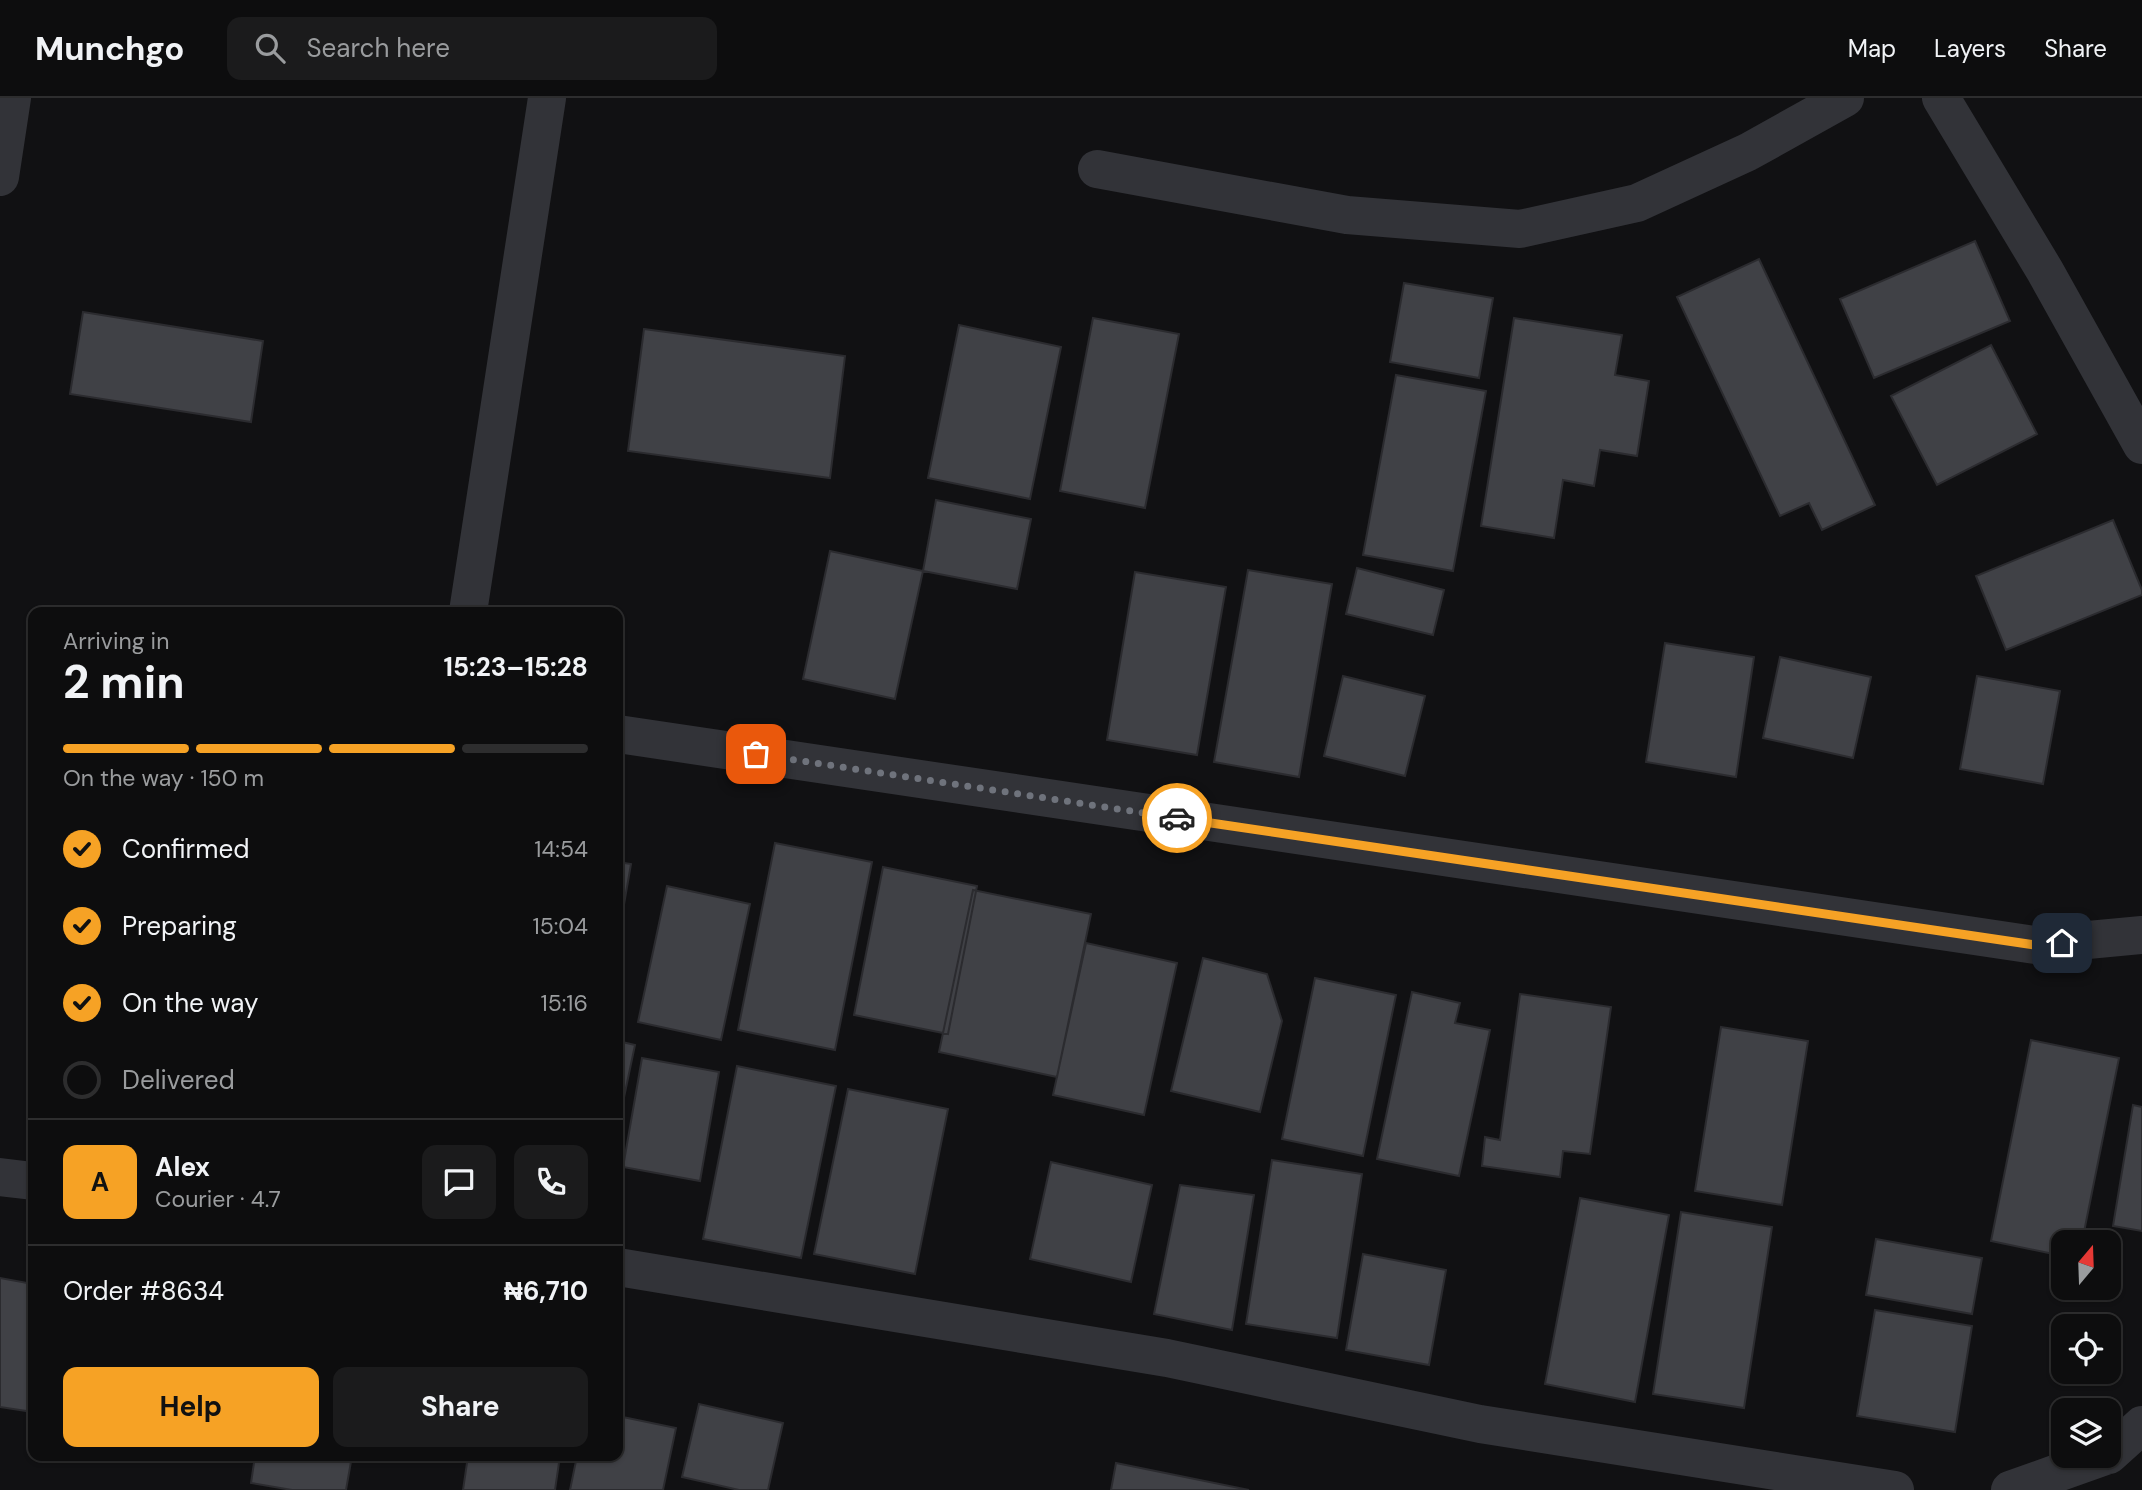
<!DOCTYPE html>
<html lang="en">
<head>
<meta charset="utf-8">
<style>
  :root { --surface:#0d0d0e; --page:#1b1b1c; --text:#f1f3f6; --muted:#9a9c9e; --line:#2d2d2e; --accent:#f6a225 }
  body { margin:0; font-family:"DM Sans",sans-serif; background:var(--page); color:var(--text); height:100vh; display:flex; flex-direction:column; font-size:26px; white-space:nowrap }
  * { box-sizing:border-box; margin:0 }
  p { font-size:23px; color:var(--muted) }
  .icon { flex:none; width:38px; height:38px; fill:none; stroke:currentColor; stroke-width:2; stroke-linecap:round; stroke-linejoin:round }
  .map { position:relative; flex:1; overflow:hidden }
  .sheet { position:absolute; left:28px; top:509px; width:595px; height:854px; display:flex; flex-direction:column; background:var(--surface); border-radius:14px; box-shadow:0 2px 5px #0004,0 0 0 2px var(--line) }
  .sheet>* { flex:none }
  .needle { width:46px; rotate:19deg }
  .buttons { position:absolute; left:2051px; top:1132px; display:grid; gap:14px }
  .buttons a { display:grid; place-items:center; width:70px; height:70px; border-radius:14px; background:var(--surface); box-shadow:0 2px 5px #0004,0 0 0 2px var(--line); font-size:35px }
  .pin { position:absolute; display:grid; place-items:center; width:60px; height:60px; color:#fff; margin:-30px; border-radius:14px; box-shadow:0 4px 10px #0006 }
  .courier { position:absolute; display:grid; place-items:center; width:70px; height:70px; margin:-35px; border:5px solid #f6a225; border-radius:50%; background:#fff; color:#222; box-shadow:0 2px 9px #0007 }
  .overview em { font-style:normal; font-weight:700 }
  .overview div { display:flex; flex-direction:column-reverse }
  .overview { display:flex; align-items:center; justify-content:space-between; height:119px; padding:0 35px }
  h1 { font-size:46px; font-weight:700; line-height:52px }
  .bar { display:grid; grid-template-columns:repeat(4,1fr); gap:10px 7px; align-content:center; height:84px; padding:0 35px }
  .bar i { height:9px; border-radius:5px; background:var(--line) }
  .bar .selected { background:var(--accent) }
  .bar p { grid-column:span 4 }
  .line { display:flex; align-items:center; gap:18px; padding:0 35px; border-top:2px solid var(--line) }
  .line div { flex:1 }
  .round { display:grid; place-items:center; flex:none; width:74px; height:74px; border-radius:14px; background:var(--page) }
  ol { padding:0 35px; list-style:none }
  li { display:flex; align-items:center; gap:21px; height:77px }
  li p { margin-inline-start:auto }
  li .icon { padding:7px; border-radius:50%; background:var(--accent); color:#111; stroke-width:4 }
  li:last-child { color:var(--muted) }
  li i { width:38px; height:38px; border:4px solid var(--line); border-radius:50% }
  .cta { display:flex; gap:14px; margin-top:auto; padding:14px 35px }
  .cta a { flex:1; height:80px; border-radius:14px; background:var(--accent); color:#111; font-size:28px; font-weight:700; line-height:80px; text-align:center }
  .cta a+a { background:var(--page); color:var(--text) }
  header { display:flex; align-items:center; gap:42px; box-sizing:border-box; height:98px; padding:0 35px; background:var(--surface); border-bottom:2px solid var(--line) }
  header strong { font-size:33px }
  nav { display:flex; gap:38px; margin-inline-start:auto; font-size:24px }
  .search { width:490px; height:63px; background:var(--page); display:flex; align-items:center; gap:18px; box-sizing:border-box; padding:0 24px; border-radius:14px; color:var(--muted); font-size:26px }
  .map>svg:first-child { display:block }
  .building { fill:#404146; stroke:#2b2b2f; stroke-width:2 }
  .lines { fill:none; stroke-linecap:round; stroke-linejoin:round }
  .minor { stroke:#323338; stroke-width:38 }
  .tertiary { stroke:#323338; stroke-width:38 }
  .done { stroke:#6f737c; stroke-width:7; stroke-dasharray:0 12.6 }
  .route { stroke:#f6a225; stroke-width:9 }
</style>
</head>
<body>
<header>
<strong>Munchgo</strong>
<div class="search"><svg class="icon" aria-label="search" viewBox="0 0 24 24"><circle cx="10" cy="10" r="6"/><path d="M15 15l6 6"/></svg>Search here</div>
<nav><a>Map</a><a>Layers</a><a>Share</a></nav>
</header>
<div class="map">
<svg width="2142" height="1392" viewBox="0 0 2142 1392">
  <rect width="100%" height="100%" fill="#111113"/>
  <!-- building -->
  <path class="building" d="M1975,143L2010,223L1874,280L1840,201Z
    M1759,161L1875,407L1822,432L1809,405L1780,418L1677,199Z
    M1404,185L1493,200L1479,280L1390,264Z
    M83,214L263,243L251,324L70,296Z
    M1093,220L1179,236L1145,410L1060,393Z
    M1514,220L1622,237L1615,277L1649,283L1637,358L1600,352L1594,388L1563,382L1554,440L1481,428Z
    M959,227L1061,249L1030,401L928,380Z
    M644,231L845,258L830,380L628,353Z
    M1991,247L2037,336L1937,387L1891,298Z
    M1396,277L1486,293L1453,473L1363,457Z
    M936,402L1031,421L1017,491L923,473Z
    M2113,422L2142,492V497L2006,552L1976,478Z
    M830,453L923,473L895,601L803,581Z
    M1357,470L1444,492L1433,537L1346,516Z
    M1248,472L1332,486L1299,679L1214,664Z
    M1135,474L1226,489L1197,657L1107,642Z
    M1665,545L1754,559L1736,679L1646,664Z
    M1780,559L1871,579L1853,660L1763,640Z
    M1343,578L1425,598L1405,678L1324,658Z
    M1977,578L2060,593L2043,686L1960,671Z
    M775,745L872,764L835,952L738,932Z
    M618,764L631,766L618,841Z
    M883,769L977,788L948,936L854,917Z
    M667,788L750,806L721,942L638,924Z
    M973,792L1091,816L1057,979L939,954Z
    M1086,845L1177,865L1144,1017L1053,997Z
    M1203,860L1267,876L1282,923L1260,1014L1171,993Z
    M1315,880L1396,897L1363,1058L1282,1041Z
    M1412,894L1460,905L1455,925L1490,932L1459,1078L1377,1061Z
    M1520,896L1611,909L1590,1056L1563,1053L1560,1079L1482,1068L1485,1039L1500,1042Z
    M1721,929L1808,943L1782,1107L1695,1093Z
    M2031,942L2119,960L2082,1144H2063V1158L1991,1143Z
    M618,943L635,947L618,1028Z
    M642,960L719,974L700,1083L623,1069Z
    M737,968L836,988L801,1160L703,1141Z
    M848,991L948,1011L915,1176L814,1156Z
    M2133,1007L2142,1009V1133L2113,1128Z
    M1272,1062L1362,1076L1337,1240L1246,1226Z
    M1051,1064L1152,1087L1131,1184L1030,1161Z
    M1180,1087L1254,1097L1232,1232L1154,1216Z
    M1580,1100L1669,1117L1635,1304L1545,1286Z
    M1681,1114L1772,1129L1744,1310L1653,1296Z
    M1876,1141L1982,1160L1972,1216L1866,1197Z
    M1363,1156L1446,1172L1429,1267L1346,1252Z
    M0,1180L33,1186V1314L0,1309Z
    M1875,1212L1972,1228L1955,1334L1857,1318Z
    M699,1306L783,1325L768,1392H739L682,1379Z
    M618,1318L676,1330L663,1392H570L577,1358H618Z
    M255,1358H352L346,1392H292L251,1385Z
    M468,1358H560L555,1392H463Z
    M1116,1365L1249,1392H1111Z"/>
  <g class="lines">
    <!-- minor -->
    <path class="minor" d="M1941,0L2045,173L2142,347
      M1097,71L1347,117L1520,131L1637,105L1748,54L1845,0
      M468,514L547,0
      M618,636L2035,847L2142,837
      M0,1079L33,1083
      M618,1169L1167,1260L1480,1326L1895,1392
      M2109,1357L2142,1327
      M2010,1392L2105,1358"/>
    <!-- tertiary -->
    <path class="tertiary" d="M0,79L12,0"/>
  </g>
  <g class="lines">
    <!-- done -->
    <path class="done" d="M756,656L1177,720"/>
    <!-- route -->
    <path class="route" d="M1177,720L2035,847L2062,845"/>
  </g>
</svg>
<div class="buttons">
<a><svg class="needle" viewBox="-14 -14 28 28"><path d="M0-13l5 13h-10z" fill="#e53935"/><path d="M0 13l5-13h-10z" fill="#9a9c9e"/></svg></a>
<a><svg class="icon" aria-label="locate" viewBox="0 0 24 24"><circle cx="12" cy="12" r="6"/><path d="M12 2v4M12 18v4M2 12h4M18 12h4"/></svg></a>
<a><svg class="icon" aria-label="layers" viewBox="0 0 24 24"><path d="M12 4l9 5-9 5-9-5zM3 14l9 5 9-5"/></svg></a>
</div>
<div class="pin" style="left:756px;top:656px;background:#ea580c"><svg class="icon" aria-label="bag" viewBox="0 0 24 24"><path d="M5 8h14l-1 12H6zM9 8a3 3 0 0 1 6 0"/></svg></div>
<div class="pin" style="left:2062px;top:845px;background:#1f2937"><svg class="icon" aria-label="home" viewBox="0 0 24 24"><path d="M3 11l9-7 9 7M6 9v11h12V9"/></svg></div>
<div class="courier" style="left:1177px;top:720px"><svg class="icon" aria-label="car" viewBox="0 0 24 24"><path d="M5 17H2v-5l4-1 3-4h7l3 4 3 1v5h-3M9 17h6M6 11h13"/><circle cx="7" cy="17" r="2"/><circle cx="17" cy="17" r="2"/></svg></div>
<section class="sheet">
<div class="overview"><div><h1>2 min</h1><p>Arriving in</p></div><em>15:23–15:28</em></div>
<div class="bar"><i class="selected"></i><i class="selected"></i><i class="selected"></i><i></i><p>On the way · 150 m</p></div>
<ol>
<li><svg class="icon" aria-label="check" viewBox="0 0 24 24"><path d="M5 12l5 5 9-10"/></svg>Confirmed<p>14:54</p></li>
<li><svg class="icon" aria-label="check" viewBox="0 0 24 24"><path d="M5 12l5 5 9-10"/></svg>Preparing<p>15:04</p></li>
<li><svg class="icon" aria-label="check" viewBox="0 0 24 24"><path d="M5 12l5 5 9-10"/></svg>On the way<p>15:16</p></li>
<li><i></i>Delivered</li>
</ol>
<div class="line" style="height:126px"><b class="round" style="background:var(--accent);color:#111">A</b><div><b>Alex</b><p>Courier · 4.7</p></div><a class="round"><svg class="icon" aria-label="chat" viewBox="0 0 24 24"><path d="M4 5h16v11H9l-5 4z"/></svg></a><a class="round"><svg class="icon" aria-label="phone" viewBox="0 0 24 24"><path d="M5 4h4l2 5-3 2q2 4 5 5l2-3 5 2v4C11 20 4 13 5 4z"/></svg></a></div>
<div class="line" style="height:91px"><div>Order #8634</div><b>₦6,710</b></div>
<div class="cta"><a>Help</a><a>Share</a></div>
</section>
</div>
</body>
</html>
